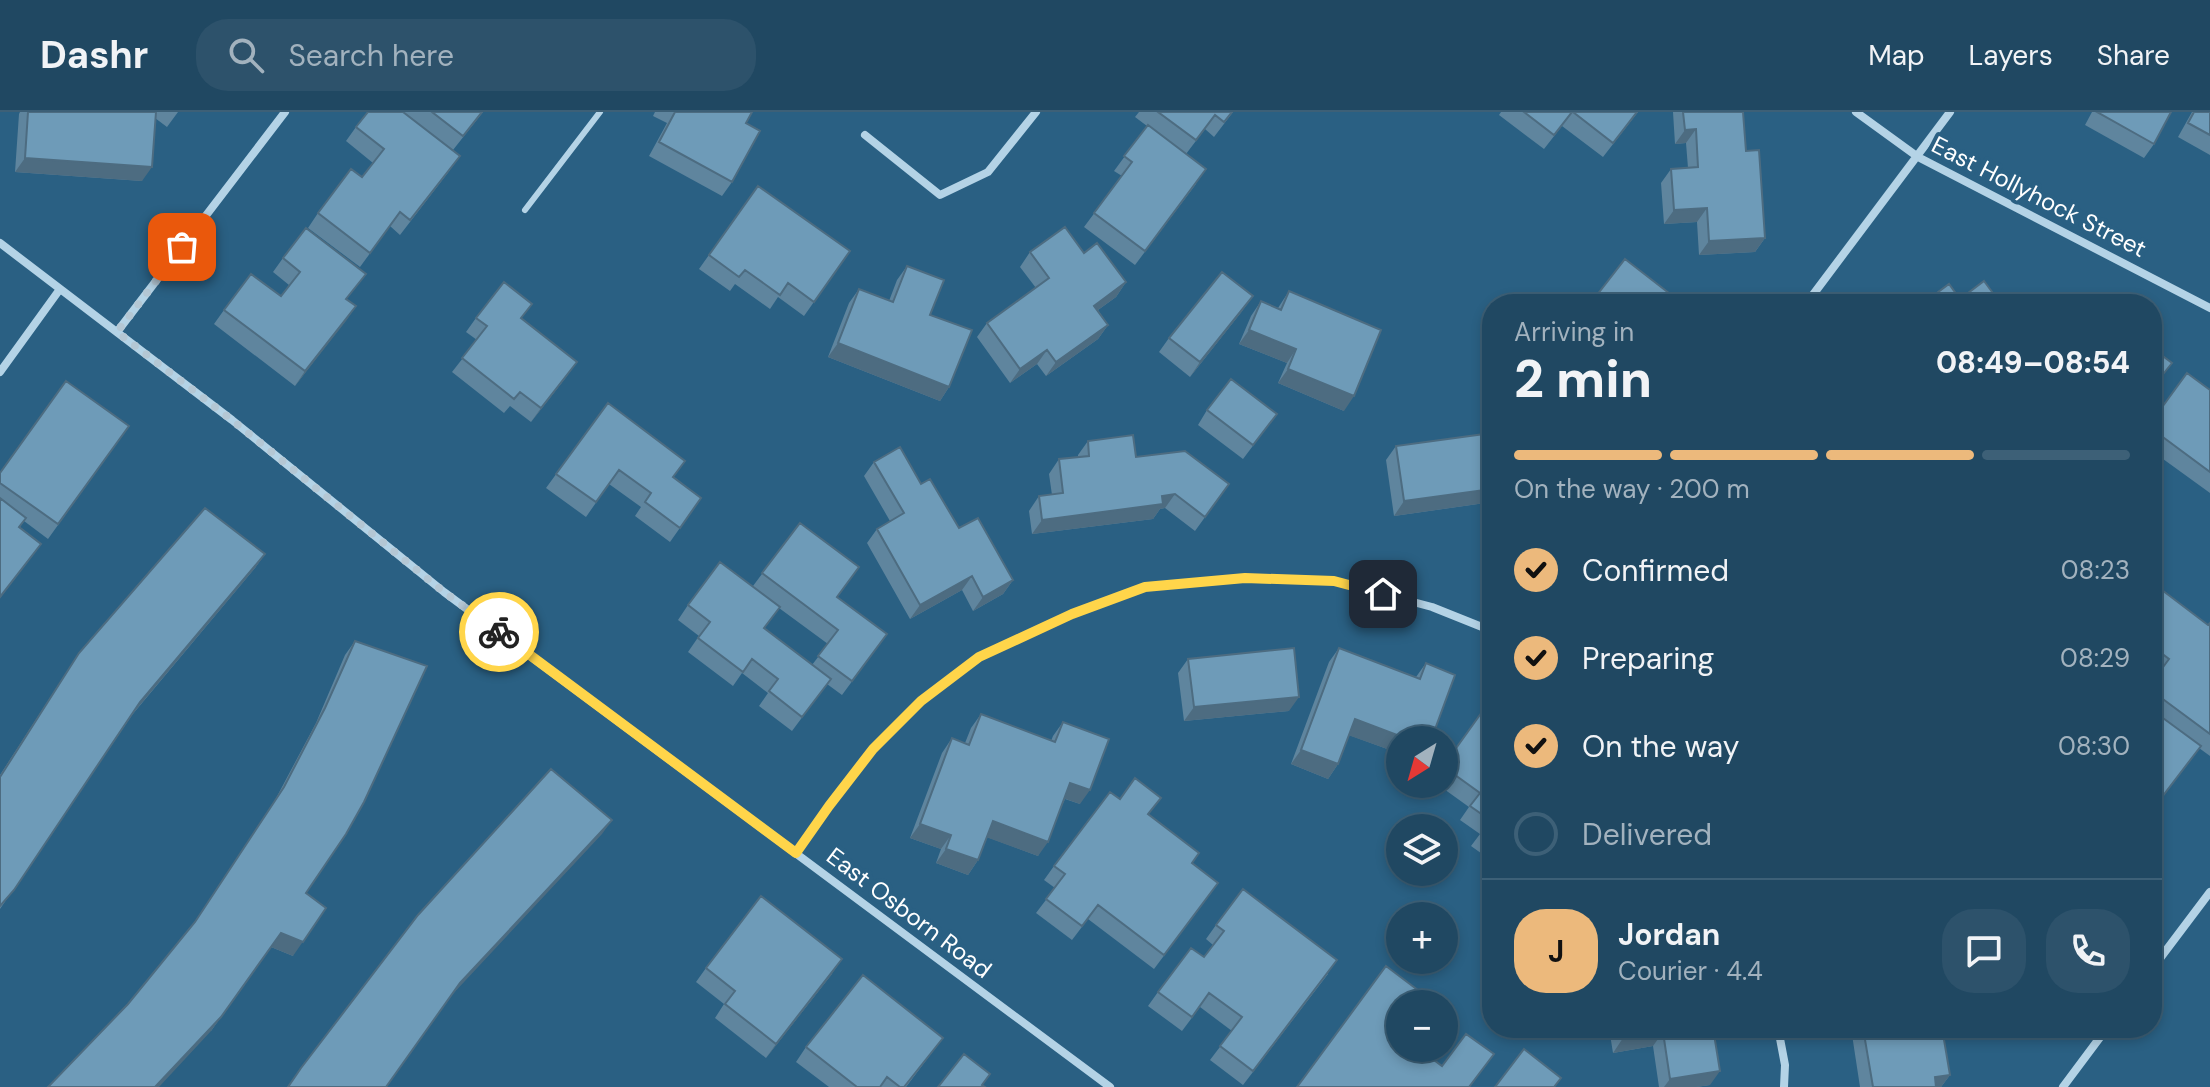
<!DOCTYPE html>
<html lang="en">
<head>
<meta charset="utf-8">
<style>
  :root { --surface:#204862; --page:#2d526b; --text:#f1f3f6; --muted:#a2b2be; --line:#3d6077; --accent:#ecb97c }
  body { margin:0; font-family:"DM Sans",sans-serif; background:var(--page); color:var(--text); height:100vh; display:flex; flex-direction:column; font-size:30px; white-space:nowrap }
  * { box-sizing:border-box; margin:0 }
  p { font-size:26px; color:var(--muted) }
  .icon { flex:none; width:44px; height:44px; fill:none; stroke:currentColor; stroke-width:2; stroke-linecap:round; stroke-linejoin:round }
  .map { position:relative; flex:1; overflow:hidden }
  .details { position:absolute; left:1482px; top:182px; width:680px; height:744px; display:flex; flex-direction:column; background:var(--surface); border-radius:32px; box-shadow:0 4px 12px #0003,0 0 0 2px var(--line) }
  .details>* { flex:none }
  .needle { width:52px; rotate:217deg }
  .buttons { position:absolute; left:1386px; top:614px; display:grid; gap:16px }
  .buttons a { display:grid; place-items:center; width:72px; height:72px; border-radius:50%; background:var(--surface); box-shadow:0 4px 12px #0003,0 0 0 2px var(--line); font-size:40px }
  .pin { position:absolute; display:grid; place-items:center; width:68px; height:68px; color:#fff; margin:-34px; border-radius:16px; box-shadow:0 4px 12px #0006 }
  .courier { position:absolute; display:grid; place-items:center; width:80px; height:80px; margin:-40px; border:6px solid #ffd54a; border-radius:50%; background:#fff; color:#222; box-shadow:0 2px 10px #0007 }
  .headline em { font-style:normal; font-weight:800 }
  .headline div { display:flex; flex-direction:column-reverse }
  .headline { display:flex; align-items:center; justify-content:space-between; height:136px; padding:0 32px }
  h1 { font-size:52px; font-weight:800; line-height:60px }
  .bar { display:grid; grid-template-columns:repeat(4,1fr); gap:12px 8px; align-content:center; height:96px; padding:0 32px }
  .bar i { height:10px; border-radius:6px; background:var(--line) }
  .bar .on { background:var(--accent) }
  .bar p { grid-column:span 4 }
  .line { display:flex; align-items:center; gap:20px; padding:0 32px; border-top:2px solid var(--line) }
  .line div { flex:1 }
  .round { display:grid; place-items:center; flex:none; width:84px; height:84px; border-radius:32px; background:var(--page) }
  ol { padding:0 32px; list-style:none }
  li { display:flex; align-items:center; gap:24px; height:88px }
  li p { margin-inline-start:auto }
  li .icon { padding:8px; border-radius:50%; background:var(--accent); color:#111; stroke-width:4 }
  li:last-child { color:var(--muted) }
  li i { width:44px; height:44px; border:4px solid var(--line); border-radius:50% }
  header { display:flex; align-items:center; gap:48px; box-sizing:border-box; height:112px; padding:0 40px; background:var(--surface); border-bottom:2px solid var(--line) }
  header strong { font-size:38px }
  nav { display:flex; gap:44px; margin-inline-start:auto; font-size:28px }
  .search { width:560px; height:72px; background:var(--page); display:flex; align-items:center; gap:20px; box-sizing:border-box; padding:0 28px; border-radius:32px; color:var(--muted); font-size:30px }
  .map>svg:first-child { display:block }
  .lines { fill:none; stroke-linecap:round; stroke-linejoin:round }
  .lane { stroke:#b4d3e6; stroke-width:6 }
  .street { stroke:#b4d3e6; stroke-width:8 }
  .wall { fill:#5f859e; fill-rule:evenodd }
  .shaded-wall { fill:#4d6c81 }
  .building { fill:#6e9bb8; stroke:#4d6c81; stroke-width:2 }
  .done { stroke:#b4c7d4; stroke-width:8; stroke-dasharray:0 14.4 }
  .route { stroke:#ffd54a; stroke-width:10 }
  .labels { text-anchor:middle; stroke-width:8; stroke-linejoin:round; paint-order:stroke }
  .street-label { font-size:24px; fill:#fff; stroke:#2a6083 }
</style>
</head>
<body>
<header>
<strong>Dashr</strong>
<div class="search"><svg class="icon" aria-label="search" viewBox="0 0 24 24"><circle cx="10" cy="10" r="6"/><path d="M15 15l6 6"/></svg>Search here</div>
<nav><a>Map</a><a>Layers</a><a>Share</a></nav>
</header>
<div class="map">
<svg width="2210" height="975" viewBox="0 0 2210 975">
  <rect width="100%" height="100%" fill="#2a6083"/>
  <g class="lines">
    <!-- lane -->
    <path class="lane" d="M525,98L600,0"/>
    <!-- street -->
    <path class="street" d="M1856,0L1918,45L2210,196
      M865,23L940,83L988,60L1036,0
      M0,131L232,308L444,480L1110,975
      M1806,192L1950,0
      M117,220L285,0
      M0,260L60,177
      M796,741L829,694L873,637L921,589L979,545L1072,502L1145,475L1245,466L1334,469L1432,495L1492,519
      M2152,857L2210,780
      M1778,916L1785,953L1784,975
      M2063,975L2107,916"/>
  </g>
  <!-- wall -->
  <path class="wall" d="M20,0H178L167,15L155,6L142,69L15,60L19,2Z
    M403,0H483L453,38Z
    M655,0H752L746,11L732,70L722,84L649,44L667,11L653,4Z
    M1139,0H1233L1214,25L1205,17L1186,42L1196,72L1135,153L1084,115L1122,64L1114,59L1147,14L1135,5Z
    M1501,0H1638L1603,45L1562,14L1544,37L1499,3Z
    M1673,0H1743L1746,39L1765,126L1755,140L1699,143L1697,110L1664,112L1661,71L1671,57L1688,56L1686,31L1675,32Z
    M2092,0H2171L2154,32L2144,46L2085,13Z
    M2192,0H2210V43L2178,25Z
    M356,15L450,58L400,123L390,114L360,155L308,116L318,101L362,65L373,51L346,29Z
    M758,74L850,139L804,204L778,185L770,197L735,172L730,179L699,157Z
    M1030,140L1084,141L1126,170L1116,185L1098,198L1108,213L1098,227L1046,264L1037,252L1010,271L977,225L987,211L1036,176L1020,155Z
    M283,146L347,187L356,194L295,274L214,212L224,198L281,184L289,173L273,160Z
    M907,154L930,203L949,275L940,289L828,245L849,191L859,177L889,189L897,168Z
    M1289,179L1344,299L1278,271L1287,251L1239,232L1251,204L1261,189L1278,196Z
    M1243,198L1190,265L1159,240L1169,226Z
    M476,206L522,207L567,264L531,310L510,294L504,301L452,260L477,228L466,220Z
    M2210,278V381L2152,339V309Z
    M608,291L674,365L701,386L670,430L635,404L641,395L609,372L586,405L546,376Z
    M1207,298L1277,302L1243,347L1198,313Z
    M129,314L48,427L24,409L20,415L41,432L0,486V361Z
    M1492,321V390L1394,404L1386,348L1396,334Z
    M1088,329L1136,345L1229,372L1195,419L1165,396L1160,397L1153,407L1032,422L1029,399L1039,384L1052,383L1049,362L1059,347L1078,345V343Z
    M874,350L921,372L959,416L1013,468L1003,482L973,499L962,478L910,507L867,431L877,417L890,409L864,364Z
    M800,411L837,486L887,522L842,583L827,572L792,619L759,594L768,581L742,561L733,574L688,540L699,524L678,508L688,493L753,474ZM779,496L828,532L812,553L764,517Z
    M265,442L255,456L132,603L0,797V663L79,541Z
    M2152,475L2208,513L2210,511V644L2199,636L2152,699V570L2159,561L2152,556Z
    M355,529L293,844L271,835L211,919L128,892L192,814L274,690L316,611L345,543Z
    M1339,536L1416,565L1426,551L1400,628V656L1385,650L1390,638L1349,623L1338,652L1328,667L1291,652L1329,550Z
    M1188,547L1289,599L1184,609L1178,561Z
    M1492,586V749L1471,734L1480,722L1460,708L1469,695L1437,672H1444V653Z
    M981,602L1051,629L1053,624L1063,610L1080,692L1065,687L1038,744L987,725L978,748L968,763L936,751L941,737L910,726L942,641L952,626L965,631L971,616Z
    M1120,687L1149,702L1192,752L1208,785L1154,857L1088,807L1072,828L1036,801L1055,776L1044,768L1054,754Z
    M1216,813L1328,862L1243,973L1210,948L1232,919L1200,895L1182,919L1148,894L1158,880L1204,845L1213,833L1206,827Z
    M706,856L832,862L766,946L715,906L724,892L696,870Z
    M1609,916H1713L1710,973L1696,975H1659L1653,934L1613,941Z
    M1851,916H1942L1950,963L1941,975H1860Z
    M943,926L906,975H829L796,950L806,935Z"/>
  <!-- shaded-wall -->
  <path class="shaded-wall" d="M1696,17L1686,31L1675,32L1685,18Z
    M25,46L152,55L142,69L15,60Z
    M1707,96L1697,110L1664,112L1674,98Z
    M1765,126L1755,140L1699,143L1709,129Z
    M1126,170L1116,185L1084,208L1094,194Z
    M1253,184L1243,198L1190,265L1200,250Z
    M356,194L346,209L295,274L305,259Z
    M1108,213L1098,227L1046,264L1056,250Z
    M1249,218L1296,237L1287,251L1239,232Z
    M838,231L949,275L940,289L828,245Z
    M1047,238L1037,252L1010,271L1020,257Z
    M577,250L567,264L531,310L541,296Z
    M1288,257L1354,284L1344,299L1278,271Z
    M1492,377V390L1394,404L1404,389Z
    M1175,382L1165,396L1160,397L1153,407L1032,422L1042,408L1162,384Z
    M265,442L255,456L130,605L140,590Z
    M972,464L962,478L910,507L920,493Z
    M1013,468L1003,482L973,499L983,485Z
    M1299,585L1289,599L1184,609L1194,595Z
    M1355,607L1400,624L1390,638L1345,622Z
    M1395,636L1400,638V656L1385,650Z
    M1301,638L1338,652L1328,667L1291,652Z
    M1070,671L1090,678L1080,692L1060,685Z
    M612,708L602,722L450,885L460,871Z
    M993,709L1048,730L1038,744L983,724Z
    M920,712L951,723L941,737L910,726Z
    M946,737L978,748L968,763L936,751Z
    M326,796L293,844L271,835L211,919L159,975H155L281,821Z
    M842,847L832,862L766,946L776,932Z
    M1663,920L1653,934L1613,941L1623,926Z
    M1720,959L1710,973L1696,975H1664L1670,967Z
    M1950,963L1941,975H1928L1935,965Z"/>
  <!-- building -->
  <path class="building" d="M28,0H156L152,55L25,46Z
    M368,0H403L460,44L410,108L400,100L370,141L318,101L351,57L362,65L384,37L356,15Z
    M432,0H482L463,24Z
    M675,0H752L746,11L760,19L732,70L659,30Z
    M1158,0H1232L1224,10L1215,3L1196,28Z
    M1524,0H1572L1554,23Z
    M1573,0H1637L1613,31Z
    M1683,0H1743L1746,39L1759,38L1765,126L1709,129L1707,96L1674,98L1671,57L1698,55L1696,17L1685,18Z
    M2097,0H2171L2154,32Z
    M2194,0H2210V23L2188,11Z
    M1148,13L1206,57L1145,139L1094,101L1132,50L1124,44Z
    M758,74L850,139L814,190L788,171L780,183L745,158L739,165L709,143Z
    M1065,115L1084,141L1097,131L1126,170L1094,194L1108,213L1056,250L1047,238L1020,257L987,211L1049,166L1030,140Z
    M306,116L366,162L346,187L356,194L305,259L224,198L251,162L281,184L300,160L283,146Z
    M1625,147L1683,192H1590Z
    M907,154L944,168L930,203L972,218L949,275L838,231L859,177L893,190Z
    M1222,160L1253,184L1200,250L1169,226Z
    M1984,169L2001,192H1922L1949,172L1960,187Z
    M504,170L532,192L521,206L577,250L541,296L520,280L514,287L462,246L487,214L476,206Z
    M1289,179L1381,218L1354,284L1288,257L1296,237L1249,218L1261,189L1281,198Z
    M2152,236L2172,251L2152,276Z
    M2187,261L2210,278V360L2152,317V309Z
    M1231,267L1277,302L1253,333L1207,298Z
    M66,269L129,314L58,412L0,371V361Z
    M608,291L685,349L673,365L701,386L680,416L645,390L651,381L619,358L596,390L556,362Z
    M1492,321V377L1404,389L1396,334Z
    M1133,323L1136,345L1185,339L1229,372L1205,405L1175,382L1162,384L1163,392L1042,408L1039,384L1063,381L1059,347L1089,344L1088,329Z
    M900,335L921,372L930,367L959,416L978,406L1013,468L983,485L972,464L920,493L877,417L904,401L874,350Z
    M0,386L26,406L19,415L41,432L0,485Z
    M205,396L265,442L140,590L14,778L0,794V665L79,541Z
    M800,411L859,455L837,485L887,522L852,569L818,544L838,518L762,461Z
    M720,450L780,495L764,516L831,567L802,605L769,579L778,567L752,547L743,560L698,526L710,510L688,493Z
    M2154,472L2208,513L2210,511V622L2152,579V570L2169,547L2152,534V475Z
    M355,529L427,554L364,690L346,722L306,781L326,796L303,830L281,821L221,905L155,975H48L128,892L195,810L284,675L325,596Z
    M1294,536L1299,585L1194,595L1188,547Z
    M1339,536L1420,567L1426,551L1455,563L1431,628H1400V638L1395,636L1400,624L1355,607L1338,652L1301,638Z
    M1492,586V728L1481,720L1490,708L1470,694L1480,681L1444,655V653Z
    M2152,598L2201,634L2152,698Z
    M981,602L1055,630L1063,610L1109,627L1090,678L1070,671L1048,730L993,709L978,748L946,737L951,723L920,712L952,626L969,633Z
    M551,657L612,708L460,871L386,975H288L301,956L418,803Z
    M1135,666L1161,686L1148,702L1199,741L1192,751L1218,771L1164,843L1098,793L1082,814L1046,787L1065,762L1054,754L1110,680L1120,687Z
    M1243,777L1337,848L1253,959L1220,934L1242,905L1209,881L1192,905L1158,880L1191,836L1204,845L1224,819L1216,813Z
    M761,784L842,847L776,932L725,892L735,879L706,856Z
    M1386,854L1427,885L1422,892H1400V936H1418L1442,954L1466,922L1494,942L1469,975H1297Z
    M863,863L943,926L904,975H900L887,965L880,975H857L806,935Z
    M1621,916H1713L1720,959L1670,967L1663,920L1623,926Z
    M1863,916H1942L1950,963L1935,965L1936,975H1873Z
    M1524,937L1561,966L1554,975H1495Z
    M964,942L990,962L982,973L985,975H938Z"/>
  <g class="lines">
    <!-- done -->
    <path class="done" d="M182,135L117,220L232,308L444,480L499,520"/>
    <!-- route -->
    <path class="route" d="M499,520L796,741L829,694L873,637L921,589L979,545L1072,502L1145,475L1245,466L1334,469L1383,482"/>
  </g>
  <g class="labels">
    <!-- street labels -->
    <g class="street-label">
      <text transform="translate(2039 85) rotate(27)" y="8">East Hollyhock Street</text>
      <text transform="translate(909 801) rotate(37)" y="8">East Osborn Road</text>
    </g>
  </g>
</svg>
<div class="buttons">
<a><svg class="needle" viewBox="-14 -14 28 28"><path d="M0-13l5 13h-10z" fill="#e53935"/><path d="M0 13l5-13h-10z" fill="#a2b2be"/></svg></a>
<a><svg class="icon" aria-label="layers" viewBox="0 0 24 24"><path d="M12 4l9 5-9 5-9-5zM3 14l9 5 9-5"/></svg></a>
<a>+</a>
<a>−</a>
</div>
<div class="pin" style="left:182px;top:135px;background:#ea580c"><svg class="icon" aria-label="bag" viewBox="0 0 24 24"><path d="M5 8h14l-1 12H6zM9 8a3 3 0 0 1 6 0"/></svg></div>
<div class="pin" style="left:1383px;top:482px;background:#1f2937"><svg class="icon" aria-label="home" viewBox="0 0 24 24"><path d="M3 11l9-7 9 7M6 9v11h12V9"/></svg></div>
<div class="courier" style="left:499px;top:520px"><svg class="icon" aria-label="bike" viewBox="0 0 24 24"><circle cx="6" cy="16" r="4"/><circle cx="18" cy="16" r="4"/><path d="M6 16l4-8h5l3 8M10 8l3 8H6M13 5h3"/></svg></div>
<section class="details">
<div class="headline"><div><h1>2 min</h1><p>Arriving in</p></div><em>08:49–08:54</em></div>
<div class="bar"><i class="on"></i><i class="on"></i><i class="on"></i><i></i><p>On the way · 200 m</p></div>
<ol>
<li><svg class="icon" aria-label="check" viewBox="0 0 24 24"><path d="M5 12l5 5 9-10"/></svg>Confirmed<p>08:23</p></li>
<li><svg class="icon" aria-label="check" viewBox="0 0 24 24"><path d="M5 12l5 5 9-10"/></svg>Preparing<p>08:29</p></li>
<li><svg class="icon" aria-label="check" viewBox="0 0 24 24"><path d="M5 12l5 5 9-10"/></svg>On the way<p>08:30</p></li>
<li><i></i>Delivered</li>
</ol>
<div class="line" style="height:144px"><b class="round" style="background:var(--accent);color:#111">J</b><div><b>Jordan</b><p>Courier · 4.4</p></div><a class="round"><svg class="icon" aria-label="chat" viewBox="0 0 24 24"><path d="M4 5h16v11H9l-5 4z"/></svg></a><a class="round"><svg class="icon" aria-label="phone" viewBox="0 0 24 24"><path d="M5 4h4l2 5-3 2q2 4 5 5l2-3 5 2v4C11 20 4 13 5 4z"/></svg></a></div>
</section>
</div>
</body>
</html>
